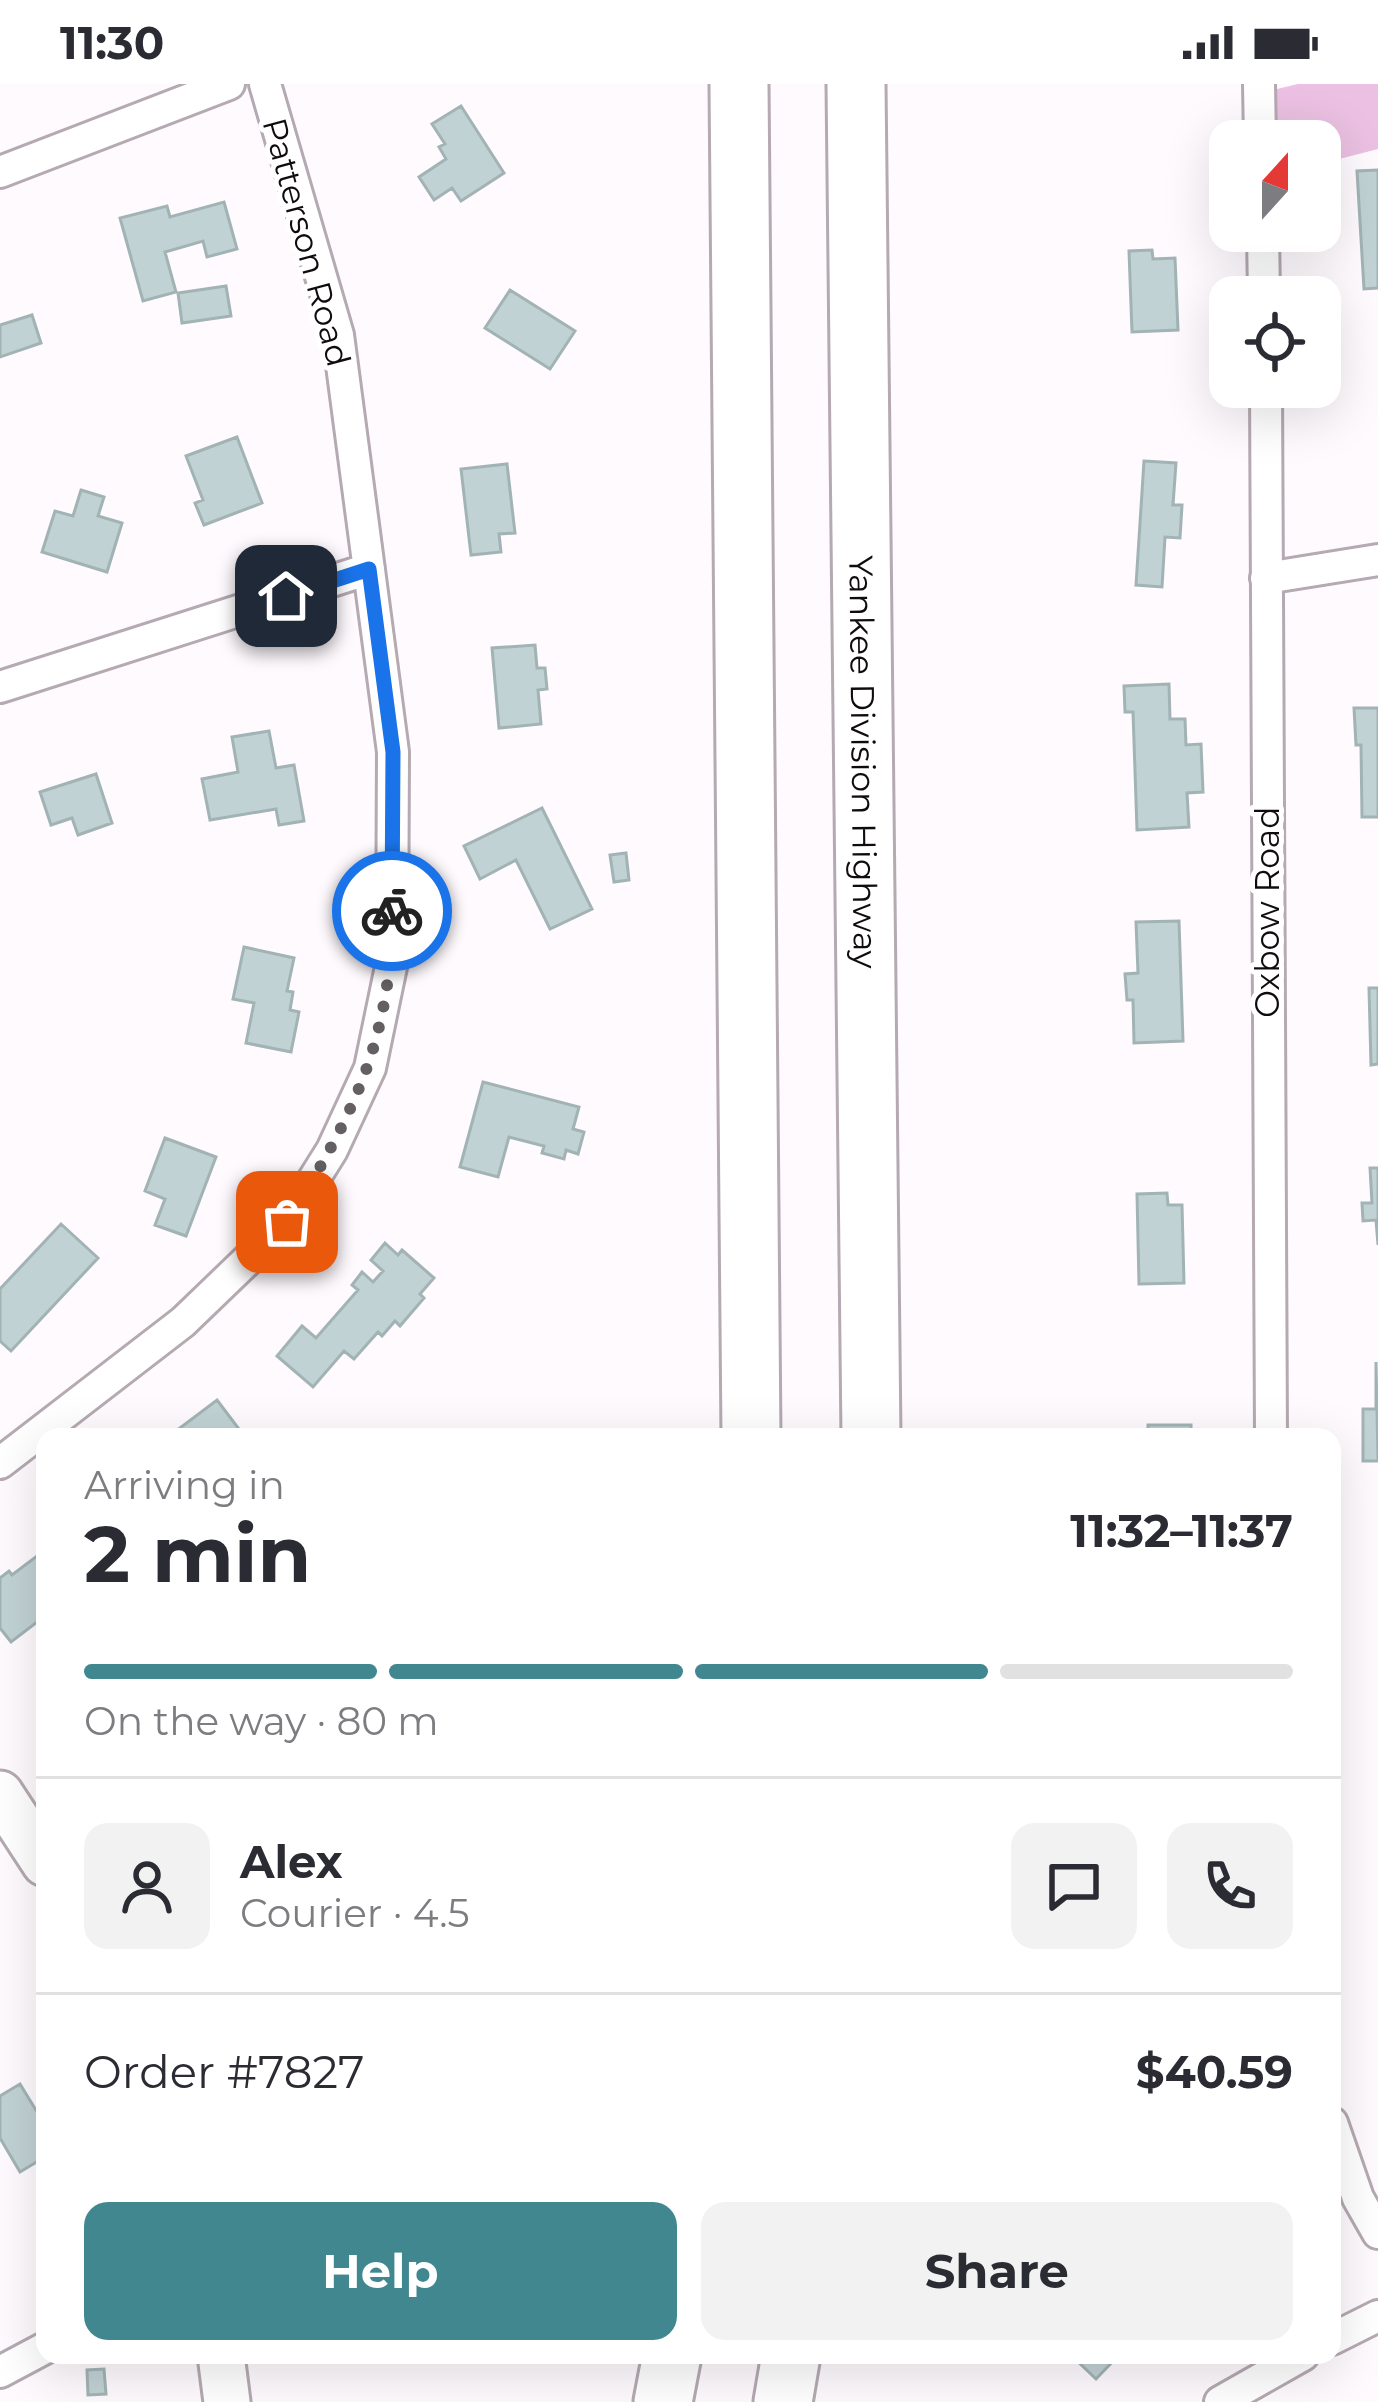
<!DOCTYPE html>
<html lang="en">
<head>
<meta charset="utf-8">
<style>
  :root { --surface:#fff; --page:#f2f2f3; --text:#2b2b33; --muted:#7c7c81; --line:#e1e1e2; --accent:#40878f }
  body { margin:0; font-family:Montserrat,sans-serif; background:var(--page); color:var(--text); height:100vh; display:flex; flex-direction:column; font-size:45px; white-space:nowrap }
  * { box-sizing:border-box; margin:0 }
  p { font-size:39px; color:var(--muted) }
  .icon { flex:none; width:66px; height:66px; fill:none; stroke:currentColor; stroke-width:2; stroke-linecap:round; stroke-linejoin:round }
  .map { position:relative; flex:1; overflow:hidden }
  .side { position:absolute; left:36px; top:1344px; width:1305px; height:936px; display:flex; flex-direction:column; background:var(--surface); border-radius:24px; box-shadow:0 12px 48px #0002 }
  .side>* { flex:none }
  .needle { width:78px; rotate:21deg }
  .buttons { position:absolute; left:1209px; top:36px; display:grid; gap:24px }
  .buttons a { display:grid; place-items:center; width:132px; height:132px; border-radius:24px; background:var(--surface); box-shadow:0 12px 48px #0002; font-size:60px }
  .pin { position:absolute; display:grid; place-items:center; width:102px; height:102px; color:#fff; margin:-51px; border-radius:24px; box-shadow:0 6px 18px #0006 }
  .courier { position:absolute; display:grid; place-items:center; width:120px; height:120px; margin:-60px; border:9px solid #1a73e8; border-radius:50%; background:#fff; color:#222; box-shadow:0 3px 15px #0007 }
  .headline em { font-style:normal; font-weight:700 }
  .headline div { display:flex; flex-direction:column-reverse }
  .headline { display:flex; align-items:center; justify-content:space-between; height:204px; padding:0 48px }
  h1 { font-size:78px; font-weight:700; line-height:90px }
  .bar { display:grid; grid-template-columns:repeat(4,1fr); gap:18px 12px; align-content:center; height:144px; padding:0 48px }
  .bar i { height:15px; border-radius:9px; background:var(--line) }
  .bar .on { background:var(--accent) }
  .bar p { grid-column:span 4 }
  .line { display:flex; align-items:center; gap:30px; padding:0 48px; border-top:3px solid var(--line) }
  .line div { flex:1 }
  .round { display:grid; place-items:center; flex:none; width:126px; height:126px; border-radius:24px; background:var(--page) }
  .action { display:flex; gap:24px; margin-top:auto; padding:24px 48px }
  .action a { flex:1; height:138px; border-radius:24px; background:var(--accent); color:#fff; font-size:48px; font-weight:700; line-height:138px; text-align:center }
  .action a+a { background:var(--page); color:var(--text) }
  .status { display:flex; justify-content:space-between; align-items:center; height:84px; padding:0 60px; background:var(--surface); direction:ltr }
  .status svg { height:33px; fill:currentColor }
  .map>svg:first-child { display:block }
  .green { fill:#ebc0e2 }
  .building { fill:#c1d2d4; stroke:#a2b3b5; stroke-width:3 }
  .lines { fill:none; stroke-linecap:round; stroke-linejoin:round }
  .street-casing { stroke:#b5a9b2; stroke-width:36 }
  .secondary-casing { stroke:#b5a9b2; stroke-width:51 }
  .highway-casing { stroke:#b5a9b2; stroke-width:63 }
  .street { stroke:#fff; stroke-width:30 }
  .secondary { stroke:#fff; stroke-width:45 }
  .highway { stroke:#fff; stroke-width:57 }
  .done { stroke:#635f62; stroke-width:12; stroke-dasharray:0 21.6 }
  .route { stroke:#1a73e8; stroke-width:15 }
  .labels { text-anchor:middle; stroke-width:10; stroke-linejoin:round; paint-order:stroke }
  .street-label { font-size:33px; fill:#0f0b0e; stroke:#fff }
</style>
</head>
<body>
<div class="status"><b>11:30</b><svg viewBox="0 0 49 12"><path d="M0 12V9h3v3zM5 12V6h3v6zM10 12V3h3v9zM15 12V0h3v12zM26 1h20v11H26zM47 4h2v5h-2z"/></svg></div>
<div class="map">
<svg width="1378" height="2318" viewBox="0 0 1378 2318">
  <rect width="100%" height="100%" fill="#fffafe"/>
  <!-- green -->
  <path class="green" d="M1298,0H1378V65L1320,80V57H1273V6Z"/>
  <!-- building -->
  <path class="building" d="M461,22L504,89L461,117L452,104L434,116L419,93L446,75L439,63L445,60L432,40Z
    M1378,86V204L1364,205L1357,87Z
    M224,118L237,165L207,173L203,157L165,168L176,208L143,217L120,134L167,122L170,133Z
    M1152,166L1153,175L1175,174L1178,246L1132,248L1129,167Z
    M226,202L231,232L182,239L178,209Z
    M510,206L575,247L550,285L485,244Z
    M32,231L41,259L0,273V241Z
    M237,353L262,419L204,441L195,419L203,416L186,372Z
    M1144,377L1176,379L1173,421H1182L1180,454L1165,453L1162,503L1136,501Z
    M507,380L515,449L499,450L501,468L471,471L461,385Z
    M81,406L104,413L98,432L122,439L107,488L42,468L55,427L73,432Z
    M535,561L537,584H545L547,605L538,606L541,640L499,644L492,564Z
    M1169,600L1170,635H1185L1186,661L1201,660L1203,708L1187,709L1189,743L1137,746L1133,628H1125L1124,602Z
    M1354,624H1378V733H1362L1361,661H1356Z
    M269,647L276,684L294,681L304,737L279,741L276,725L210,736L202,695L238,688L232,653Z
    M96,690L112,739L78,751L72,734L51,741L40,708Z
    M542,724L592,825L550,845L516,776L480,795L464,762Z
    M626,769L629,796L614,798L610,771Z
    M1179,837L1183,957L1134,959L1133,916H1127L1125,890L1138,889L1136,838Z
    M244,863L294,874L287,907L293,908L290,926L299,928L291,968L246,959L254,919L233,915Z
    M1369,904H1378V980L1371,981Z
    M483,998L579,1023L573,1045L584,1048L578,1070L566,1066L564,1075L542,1069L544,1062L509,1053L498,1093L460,1083Z
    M165,1054L216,1073L186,1152L155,1141L165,1115L145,1107Z
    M1370,1084H1378V1161L1376,1136L1363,1137L1362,1119H1372Z
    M1167,1109L1168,1121H1182L1184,1199L1139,1200L1137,1110Z
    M61,1140L98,1174L11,1267L0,1257V1205Z
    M385,1159L398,1171L402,1166L434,1194L420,1210L424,1214L400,1242L395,1237L382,1252L378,1248L354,1275L344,1267L313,1303L277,1272L302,1242L316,1254L358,1206L352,1201L362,1188L373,1198L383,1187L371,1176Z
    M1376,1278L1378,1377H1363V1325H1376Z
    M217,1316L245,1353H168Z
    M1148,1341H1191V1353H1148Z
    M45,1466V1532L11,1558L0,1544V1494L9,1487L12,1491Z
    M20,2000L45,2041V2073L20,2088L0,2054V2012Z
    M1071,2271H1119L1096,2295Z
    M104,2285L106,2310L88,2311L87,2286Z"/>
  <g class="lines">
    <defs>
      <path id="street" d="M1259,0L1260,57
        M0,88L229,0
        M1263,147L1264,213
        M1266,303L1271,1353
        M1266,494L1378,476
        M0,603L369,485
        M0,1379L183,1238L287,1138L332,1066L370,984L392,878L393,668L338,251L265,0
        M1332,2039L1358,2114L1378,2149
        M1332,2255L1378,2232
        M0,2288L45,2264
        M1220,2318L1303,2271"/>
      <path id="secondary" d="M0,1710L45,1779
        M221,2271L227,2318"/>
      <g id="highway">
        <path d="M739,0L751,1353"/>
        <path id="s1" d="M856,0L871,1353"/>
        <path d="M663,2318L672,2271"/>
        <path d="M783,2318L791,2271"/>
      </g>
    </defs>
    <!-- street casing -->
    <use href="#street" class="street-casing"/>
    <!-- secondary casing -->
    <use href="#secondary" class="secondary-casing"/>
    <!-- highway casing -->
    <use href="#highway" class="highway-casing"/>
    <!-- street -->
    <use href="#street" class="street"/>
    <!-- secondary -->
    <use href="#secondary" class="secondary"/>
    <!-- highway -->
    <use href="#highway" class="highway"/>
  </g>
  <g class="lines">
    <!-- done -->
    <path class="done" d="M287,1138C353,1032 392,955 392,827"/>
    <!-- route -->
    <path class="route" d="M286,512L369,485L393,668L392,827"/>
  </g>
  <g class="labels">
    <!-- street labels -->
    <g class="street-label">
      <text transform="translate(307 158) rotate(75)" y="12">Patterson Road</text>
      <text dy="12" stroke="none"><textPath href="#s1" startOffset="678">Yankee Division Highway</textPath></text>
      <text transform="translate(1267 828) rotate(-90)" y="12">Oxbow Road</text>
    </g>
  </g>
</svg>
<div class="buttons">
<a><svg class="needle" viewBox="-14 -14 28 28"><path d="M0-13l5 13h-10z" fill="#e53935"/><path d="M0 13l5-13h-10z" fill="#7c7c81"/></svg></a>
<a><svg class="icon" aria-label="locate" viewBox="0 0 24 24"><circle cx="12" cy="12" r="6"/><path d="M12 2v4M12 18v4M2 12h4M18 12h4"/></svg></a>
</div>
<div class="pin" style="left:287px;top:1138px;background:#ea580c"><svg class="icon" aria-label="bag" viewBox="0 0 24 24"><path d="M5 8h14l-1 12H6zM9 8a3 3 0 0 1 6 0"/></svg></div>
<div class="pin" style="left:286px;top:512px;background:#1f2937"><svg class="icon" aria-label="home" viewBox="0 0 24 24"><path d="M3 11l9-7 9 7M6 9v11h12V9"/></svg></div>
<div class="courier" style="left:392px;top:827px"><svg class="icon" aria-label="bike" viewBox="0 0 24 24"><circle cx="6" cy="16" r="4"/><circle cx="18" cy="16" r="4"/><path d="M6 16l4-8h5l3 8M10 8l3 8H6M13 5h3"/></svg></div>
<section class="side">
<div class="headline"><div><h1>2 min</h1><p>Arriving in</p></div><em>11:32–11:37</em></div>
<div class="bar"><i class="on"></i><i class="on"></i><i class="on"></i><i></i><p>On the way · 80 m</p></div>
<div class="line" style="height:216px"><a class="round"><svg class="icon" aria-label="person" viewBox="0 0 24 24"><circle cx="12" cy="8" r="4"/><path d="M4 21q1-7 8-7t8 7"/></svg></a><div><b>Alex</b><p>Courier · 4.5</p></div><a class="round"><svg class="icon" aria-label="chat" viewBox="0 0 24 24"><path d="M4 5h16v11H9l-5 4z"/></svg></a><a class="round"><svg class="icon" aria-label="phone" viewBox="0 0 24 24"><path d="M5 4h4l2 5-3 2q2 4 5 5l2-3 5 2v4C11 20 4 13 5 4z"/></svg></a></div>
<div class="line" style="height:156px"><div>Order #7827</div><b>$40.59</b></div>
<div class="action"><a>Help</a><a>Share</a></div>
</section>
</div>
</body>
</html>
